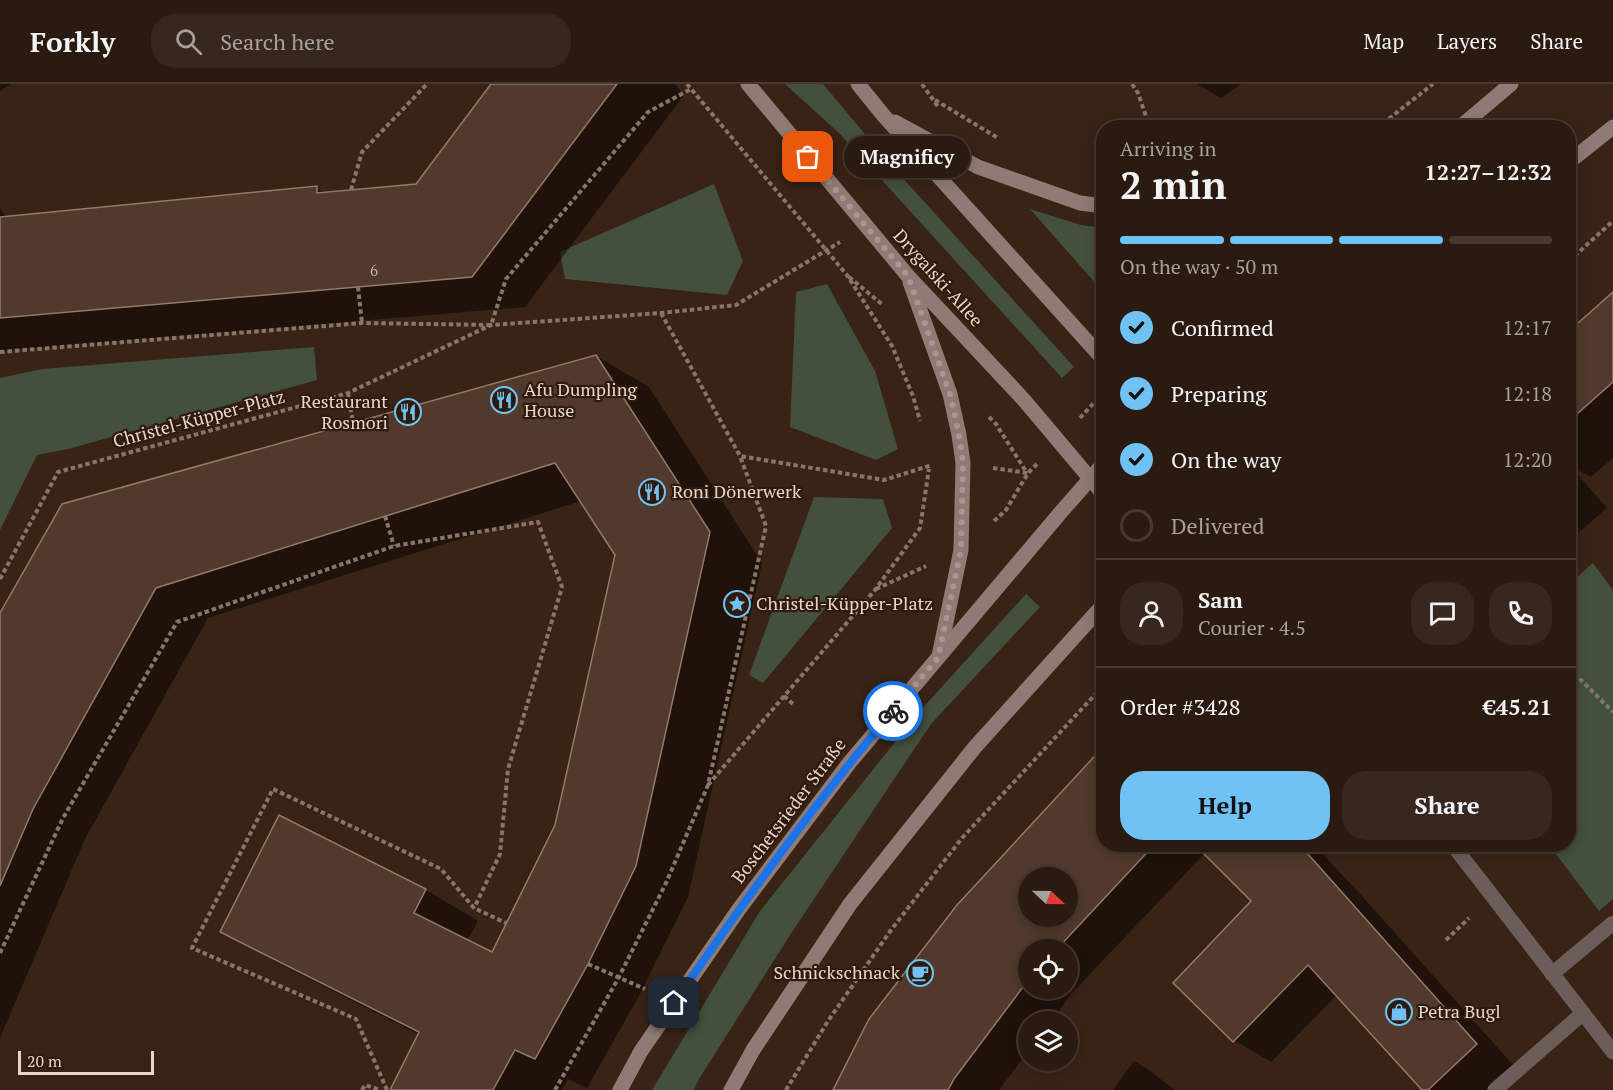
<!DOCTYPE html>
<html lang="en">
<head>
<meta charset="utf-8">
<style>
  :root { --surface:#2b1a10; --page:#37271e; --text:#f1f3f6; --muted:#a6a19f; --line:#473830; --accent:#70c2f4 }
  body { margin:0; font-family:"PT Serif",serif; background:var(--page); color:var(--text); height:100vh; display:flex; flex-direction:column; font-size:22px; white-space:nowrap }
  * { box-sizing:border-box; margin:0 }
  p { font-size:20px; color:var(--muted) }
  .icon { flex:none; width:33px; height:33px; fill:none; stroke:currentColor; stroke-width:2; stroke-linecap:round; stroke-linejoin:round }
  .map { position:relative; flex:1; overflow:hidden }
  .details { position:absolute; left:1096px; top:36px; width:480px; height:732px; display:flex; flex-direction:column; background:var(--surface); border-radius:24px; box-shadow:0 3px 15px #0003,0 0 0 2px var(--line) }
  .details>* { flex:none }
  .needle { width:39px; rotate:112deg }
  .buttons { position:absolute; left:1018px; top:783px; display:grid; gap:12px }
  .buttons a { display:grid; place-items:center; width:60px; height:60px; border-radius:50%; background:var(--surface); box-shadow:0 3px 15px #0003,0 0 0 2px var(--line); font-size:30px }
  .scale { position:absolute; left:18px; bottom:15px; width:136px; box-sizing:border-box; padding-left:6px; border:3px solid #e5d6cd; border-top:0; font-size:16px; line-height:21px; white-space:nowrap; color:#e5d6cd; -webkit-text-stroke:4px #2f1a0c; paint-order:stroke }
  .pin { position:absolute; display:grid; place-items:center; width:51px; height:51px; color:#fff; margin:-26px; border-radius:12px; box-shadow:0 3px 9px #0006 }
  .courier { position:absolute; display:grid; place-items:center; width:60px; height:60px; margin:-30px; border:4px solid #1a73e8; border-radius:50%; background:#fff; color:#222; box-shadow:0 2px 8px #0007 }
  .bubble { position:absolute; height:42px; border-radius:21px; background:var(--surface); box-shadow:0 3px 15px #0003,0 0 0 2px var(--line); font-size:20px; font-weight:700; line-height:42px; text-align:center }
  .head em { font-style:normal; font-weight:700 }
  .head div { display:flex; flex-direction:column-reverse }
  .head { display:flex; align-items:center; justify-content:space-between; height:102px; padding:0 24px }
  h1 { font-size:39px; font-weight:700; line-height:45px }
  .bar { display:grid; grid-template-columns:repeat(4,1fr); gap:9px 6px; align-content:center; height:72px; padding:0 24px }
  .bar i { height:8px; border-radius:4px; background:var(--line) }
  .bar .selected { background:var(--accent) }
  .bar p { grid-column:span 4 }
  .line { display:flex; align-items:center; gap:15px; padding:0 24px; border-top:2px solid var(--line) }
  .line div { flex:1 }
  .round { display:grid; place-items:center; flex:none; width:63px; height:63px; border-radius:24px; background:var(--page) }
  ol { padding:0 24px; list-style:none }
  li { display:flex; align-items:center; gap:18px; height:66px }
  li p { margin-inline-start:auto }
  li .icon { padding:6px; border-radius:50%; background:var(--accent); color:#111; stroke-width:4 }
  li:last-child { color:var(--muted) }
  li i { width:33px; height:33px; border:3px solid var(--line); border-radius:50% }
  .button { display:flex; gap:12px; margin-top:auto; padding:12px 24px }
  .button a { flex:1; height:69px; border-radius:24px; background:var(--accent); color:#111; font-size:24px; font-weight:700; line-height:69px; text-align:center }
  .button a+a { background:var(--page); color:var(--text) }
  header { display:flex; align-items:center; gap:36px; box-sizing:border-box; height:84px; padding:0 30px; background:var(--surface); border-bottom:2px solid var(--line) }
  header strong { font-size:28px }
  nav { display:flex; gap:33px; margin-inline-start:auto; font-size:21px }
  .search { width:420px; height:54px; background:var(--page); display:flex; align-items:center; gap:15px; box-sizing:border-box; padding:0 21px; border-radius:24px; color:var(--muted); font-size:22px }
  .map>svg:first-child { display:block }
  .green { fill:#43503d }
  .shadow { fill:#0007; fill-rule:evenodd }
  .building { fill:#513a2b; stroke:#947969; stroke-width:1.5; fill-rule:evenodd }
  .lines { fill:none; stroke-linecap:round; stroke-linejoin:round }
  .path { stroke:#877569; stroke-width:4; stroke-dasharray:4.5 3; stroke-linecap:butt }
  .service { stroke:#6b5d5a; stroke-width:15 }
  .tertiary { stroke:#6b5d5a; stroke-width:15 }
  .secondary { stroke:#907a76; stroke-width:15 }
  .done { stroke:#a9978d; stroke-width:6; stroke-dasharray:0 10.8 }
  .route { stroke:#1a73e8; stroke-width:8 }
  .labels { text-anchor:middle; stroke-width:4.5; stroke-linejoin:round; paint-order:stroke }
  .number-label { font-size:15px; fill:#c0afa4 }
  .street-label { font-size:18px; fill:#e5d6cd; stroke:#2f1a0c }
  .poi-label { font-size:18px; fill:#e5d6cd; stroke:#2f1a0c; text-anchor:start }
</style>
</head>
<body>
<header>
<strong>Forkly</strong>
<div class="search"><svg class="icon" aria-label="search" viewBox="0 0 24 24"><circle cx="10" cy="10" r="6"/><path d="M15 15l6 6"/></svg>Search here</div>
<nav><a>Map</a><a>Layers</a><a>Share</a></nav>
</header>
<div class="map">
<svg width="1613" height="1006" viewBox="0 0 1613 1006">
  <rect width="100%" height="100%" fill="#392315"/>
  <!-- green -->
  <path class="green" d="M785,0H823L891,81L1074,283L1062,294L839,49Z
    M714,100L743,177L727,211L565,195L560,168Z
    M1030,125L1081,141L1104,144V209Z
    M827,200L875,287L898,365L876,376L790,343L796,208Z
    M314,263L317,296L68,365L37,371L0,446V294L42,285Z
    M814,413L883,415L892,444L763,599L749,591Z
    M1593,479L1613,506V815L1599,827L1549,761L1569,760V500Z
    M1026,510L1040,523L931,640L790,851L699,995L694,1006H652L760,827L919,628Z"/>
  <!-- shadow -->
  <path class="shadow" d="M0,0H11L0,7Z
    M492,0H675L684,11L525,223L0,267V124L7,134L316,104L327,110L416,101Z
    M1197,0H1241L1221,14Z
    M1613,210V374L1591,393L1571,383L1607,424L1569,457V249Z
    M596,272L649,303L762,479L688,813L640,910L587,1004L568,995L562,1006H392L420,951L274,877L222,847L279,733L426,806L478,837L467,857L492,870L556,742L616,470L581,417L208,534L85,755L0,954V532Z
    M1104,665V760H1313L1362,812L1514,982L1488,1006H1424L1337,911L1271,978L1234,956L1253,817L1205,769L1071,910L1051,938H1029V966L999,1006H834ZM1029,794H1068V832H1029ZM1029,866H1068V904H1029Z
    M1134,977L1146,984L1175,1006H1113Z"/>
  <!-- building -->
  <path class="building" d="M491,0H617L472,193L0,234V133L317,102V109L416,100Z
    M1613,208V298L1569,337V247Z
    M596,271L710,448L636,782L588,880L535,975L515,966L493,1006H390L419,948L220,848L279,731L426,805L414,829L492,868L555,741L615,471L555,379L156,504L33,725L0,802V529L62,420Z
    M1104,662V760H1155L1056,866H1029V895L954,995L948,1006H833L869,935L957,821ZM1029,794H1068V832H1029Z
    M1194,760H1299L1477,960L1428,1006H1422L1308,881L1233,958L1173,899L1251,817Z"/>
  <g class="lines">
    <!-- path -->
    <path class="path" d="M687,0L847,191L892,262L913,312L920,337
      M922,0L939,24
      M1132,0L1138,9L1150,44
      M935,16L998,54
      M1377,44L1433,0
      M351,106L362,68L427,0
      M1569,177L1613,137
      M849,193L883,221
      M358,203L362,239
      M661,229L740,372L884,396L932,381
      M0,268L362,239L491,241L506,195L648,28L691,5
      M348,309L353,339
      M989,333L996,340L1027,389
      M1080,334L1103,309
      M993,384L1028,389
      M385,432L394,462
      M994,437L1006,426L1028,389L1038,379
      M0,495L58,388L348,309L491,241L661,229L736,221L840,158
      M876,505L926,482
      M1569,584L1613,628
      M784,612L795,622
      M708,701L875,506L920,444L929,385
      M1446,856L1469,834
      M0,869L63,734L177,538L394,462L538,438L562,503L508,685L500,770L474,824
      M588,880L645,905
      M362,1006L365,1001L380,1006
      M387,1006L356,935L192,864L273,705L441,785L474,824L506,839
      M555,1006L619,893L666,799L708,701L766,442L740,372
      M786,1006L828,937L891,846L962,754L1104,601"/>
    <!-- service -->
    <path class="service" d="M1552,890L1613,839
      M1495,1006L1583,929"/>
    <!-- tertiary -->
    <path class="tertiary" d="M1452,760L1613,968"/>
    <!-- secondary -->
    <path class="secondary" d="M748,0L908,192L1024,316L1104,411
      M858,0L884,32L1104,276
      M895,38L978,83L1080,119L1104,122
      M1459,44L1511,0
      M1569,78L1613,43
      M910,198L950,310L959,351L963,379L961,466L939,572
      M620,1006L641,967L739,825L850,678L1061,428L1104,379
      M731,1006L753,966L850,820L975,663L1104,520"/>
  </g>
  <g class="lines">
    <!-- done -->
    <path class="done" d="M808,73L908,192L950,310L959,351L963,379L961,466L938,574L893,627"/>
    <!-- route -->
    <path class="route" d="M674,919C743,819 814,720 893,627"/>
  </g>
  <!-- icons -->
  <defs>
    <symbol id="restaurant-ring" viewBox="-11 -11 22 22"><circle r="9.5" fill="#2f1a0c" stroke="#70c2f4" stroke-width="1.5"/><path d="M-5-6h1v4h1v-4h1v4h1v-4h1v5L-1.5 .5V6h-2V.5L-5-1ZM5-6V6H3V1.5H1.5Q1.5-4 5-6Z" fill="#70c2f4"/></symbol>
    <symbol id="sight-ring" viewBox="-11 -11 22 22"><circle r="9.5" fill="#2f1a0c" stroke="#70c2f4" stroke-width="1.5"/><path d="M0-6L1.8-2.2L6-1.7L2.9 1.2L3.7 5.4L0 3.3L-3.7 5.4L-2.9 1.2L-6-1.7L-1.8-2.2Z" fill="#70c2f4"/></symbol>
    <symbol id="cafe-ring" viewBox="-11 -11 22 22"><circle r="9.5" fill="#2f1a0c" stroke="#70c2f4" stroke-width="1.5"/><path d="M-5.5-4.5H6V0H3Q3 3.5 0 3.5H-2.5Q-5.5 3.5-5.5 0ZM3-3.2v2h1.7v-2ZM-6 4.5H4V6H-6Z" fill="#70c2f4"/></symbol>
    <symbol id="shop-ring" viewBox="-11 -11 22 22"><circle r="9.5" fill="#2f1a0c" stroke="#70c2f4" stroke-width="1.5"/><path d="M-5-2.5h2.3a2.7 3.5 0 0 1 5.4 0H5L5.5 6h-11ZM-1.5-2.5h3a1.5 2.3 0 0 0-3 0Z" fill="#70c2f4"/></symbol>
  </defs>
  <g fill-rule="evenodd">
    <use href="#restaurant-ring" x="489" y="301" width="30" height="30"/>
    <use href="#restaurant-ring" x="393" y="313" width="30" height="30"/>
    <use href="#restaurant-ring" x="637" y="393" width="30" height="30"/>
    <use href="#sight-ring" x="722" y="505" width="30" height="30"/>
    <use href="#cafe-ring" x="905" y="874" width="30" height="30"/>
    <use href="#shop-ring" x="1384" y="913" width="30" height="30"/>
  </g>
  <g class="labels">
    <!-- number labels -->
    <g class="number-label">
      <text x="374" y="192">6</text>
    </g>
    <!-- street labels -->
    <g class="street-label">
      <text transform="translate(938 194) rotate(48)" y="6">Drygalski-Allee</text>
      <text transform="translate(199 335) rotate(-15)" y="6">Christel-Küpper-Platz</text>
      <text transform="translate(789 727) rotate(-53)" y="6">Boschetsrieder Straße</text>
    </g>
    <!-- poi labels -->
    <g class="poi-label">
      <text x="524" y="312">Afu Dumpling<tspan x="524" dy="21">House</tspan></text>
      <text x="388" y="324" text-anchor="end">Restaurant<tspan x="388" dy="21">Rosmori</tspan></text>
      <text x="672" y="414">Roni Dönerwerk</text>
      <text x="756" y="526">Christel-Küpper-Platz</text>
      <text x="900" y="895" text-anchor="end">Schnickschnack</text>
      <text x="1418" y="934">Petra Bugl</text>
    </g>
  </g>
</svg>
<div class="buttons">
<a><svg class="needle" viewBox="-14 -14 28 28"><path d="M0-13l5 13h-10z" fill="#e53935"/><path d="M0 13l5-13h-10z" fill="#a6a19f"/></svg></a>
<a><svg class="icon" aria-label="locate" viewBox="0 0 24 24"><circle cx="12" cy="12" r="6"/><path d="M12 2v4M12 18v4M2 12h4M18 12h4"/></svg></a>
<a><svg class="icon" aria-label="layers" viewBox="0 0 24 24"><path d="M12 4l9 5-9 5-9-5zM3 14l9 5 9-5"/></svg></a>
</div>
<div class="scale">20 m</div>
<div class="pin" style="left:808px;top:73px;background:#ea580c"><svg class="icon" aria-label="bag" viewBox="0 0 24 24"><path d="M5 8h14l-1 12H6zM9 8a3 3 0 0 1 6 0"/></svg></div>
<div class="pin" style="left:674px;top:919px;background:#1f2937"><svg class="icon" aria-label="home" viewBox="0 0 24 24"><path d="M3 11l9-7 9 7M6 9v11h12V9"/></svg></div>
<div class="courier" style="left:893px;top:627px"><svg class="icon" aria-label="bike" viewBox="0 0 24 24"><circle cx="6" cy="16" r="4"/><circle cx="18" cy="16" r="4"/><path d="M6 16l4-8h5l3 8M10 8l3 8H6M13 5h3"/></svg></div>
<div class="bubble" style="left:844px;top:52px;width:126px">Magnificy</div>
<section class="details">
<div class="head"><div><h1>2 min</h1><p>Arriving in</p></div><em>12:27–12:32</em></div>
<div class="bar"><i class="selected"></i><i class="selected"></i><i class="selected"></i><i></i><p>On the way · 50 m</p></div>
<ol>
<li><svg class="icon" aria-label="check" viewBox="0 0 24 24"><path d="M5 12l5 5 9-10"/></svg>Confirmed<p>12:17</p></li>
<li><svg class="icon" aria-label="check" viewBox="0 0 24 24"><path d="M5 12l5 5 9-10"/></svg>Preparing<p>12:18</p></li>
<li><svg class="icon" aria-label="check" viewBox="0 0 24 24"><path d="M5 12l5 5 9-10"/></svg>On the way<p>12:20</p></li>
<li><i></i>Delivered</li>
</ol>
<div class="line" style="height:108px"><a class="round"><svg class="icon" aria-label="person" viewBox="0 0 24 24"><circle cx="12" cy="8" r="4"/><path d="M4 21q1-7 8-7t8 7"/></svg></a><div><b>Sam</b><p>Courier · 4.5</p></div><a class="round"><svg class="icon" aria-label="chat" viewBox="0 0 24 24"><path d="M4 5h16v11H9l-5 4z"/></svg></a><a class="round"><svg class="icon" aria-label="phone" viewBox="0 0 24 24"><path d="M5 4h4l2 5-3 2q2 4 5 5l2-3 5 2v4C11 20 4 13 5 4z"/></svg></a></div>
<div class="line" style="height:78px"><div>Order #3428</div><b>€45.21</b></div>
<div class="button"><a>Help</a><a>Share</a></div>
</section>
</div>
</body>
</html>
